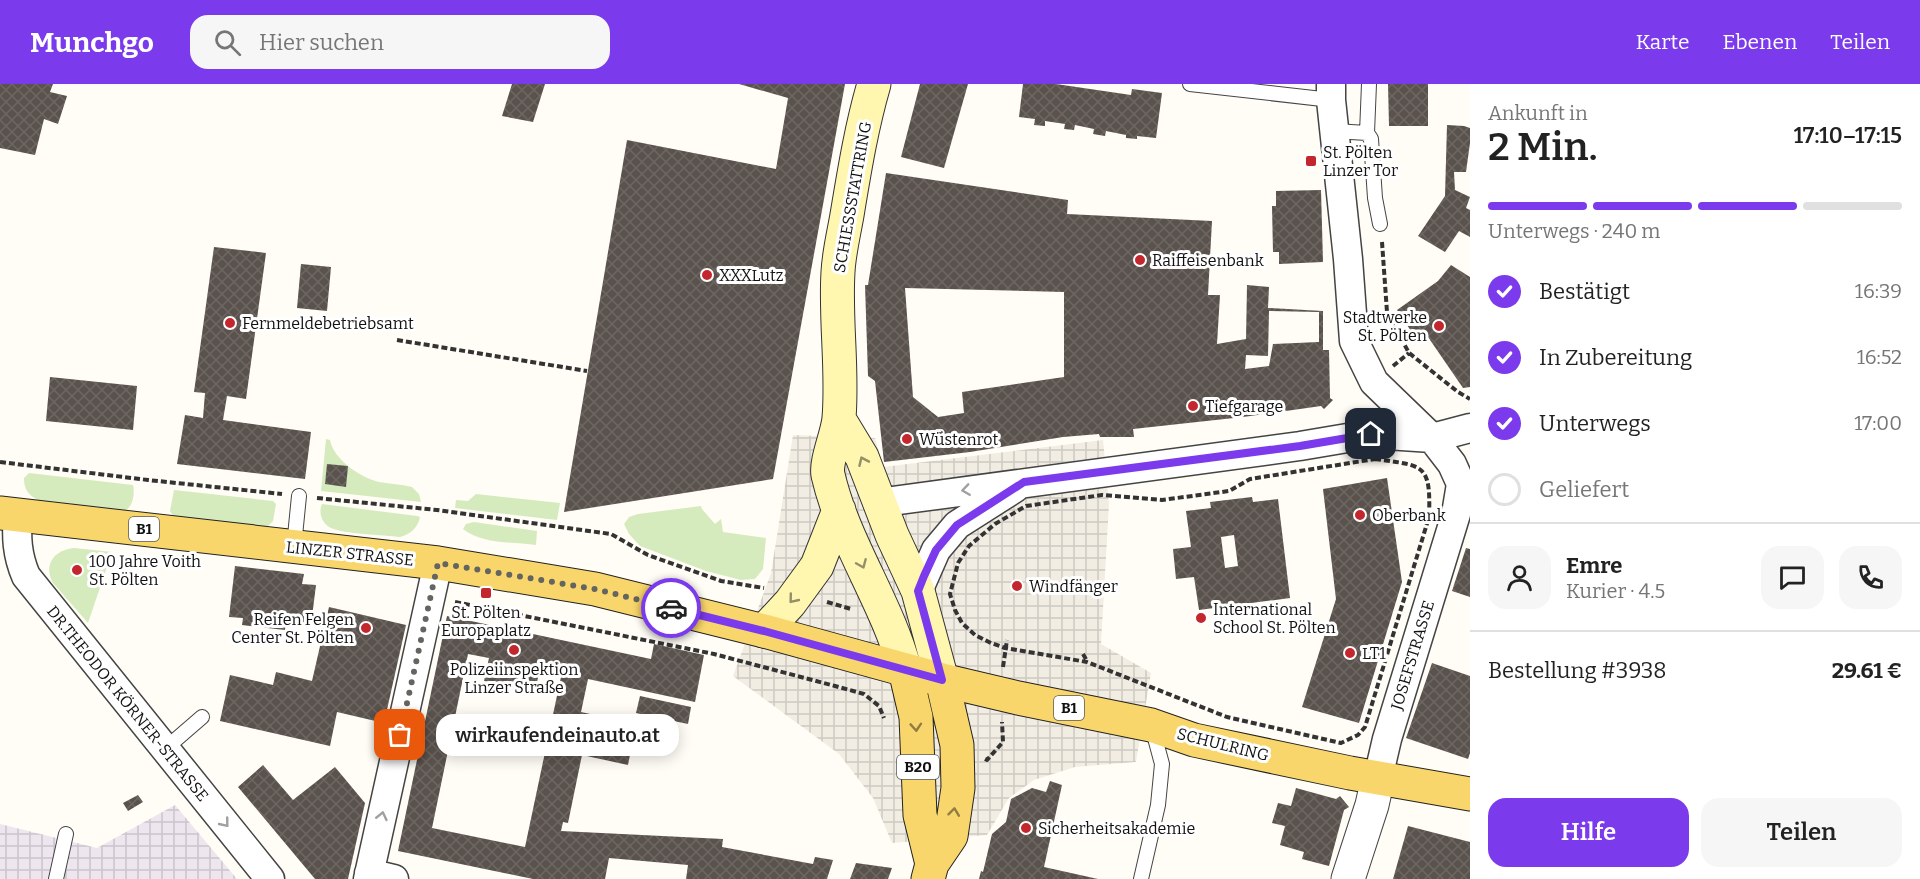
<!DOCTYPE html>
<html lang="de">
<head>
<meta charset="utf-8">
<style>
  :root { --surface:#fff; --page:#f6f6f6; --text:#222; --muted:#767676; --line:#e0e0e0; --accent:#7c3aed }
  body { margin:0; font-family:Bitter,serif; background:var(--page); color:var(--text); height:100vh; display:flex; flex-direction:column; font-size:22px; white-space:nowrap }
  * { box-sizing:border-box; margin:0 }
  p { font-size:20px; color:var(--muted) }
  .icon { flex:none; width:33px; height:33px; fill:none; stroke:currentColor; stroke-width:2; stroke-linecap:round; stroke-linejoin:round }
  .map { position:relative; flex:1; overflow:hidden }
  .drawer { display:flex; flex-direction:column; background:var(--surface); width:450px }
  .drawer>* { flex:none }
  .pin { position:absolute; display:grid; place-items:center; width:51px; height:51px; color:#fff; margin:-26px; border-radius:12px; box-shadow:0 3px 9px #0006 }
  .courier { position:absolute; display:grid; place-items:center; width:60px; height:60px; margin:-30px; border:4px solid #7c3aed; border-radius:50%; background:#fff; color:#222; box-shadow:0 2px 8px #0007 }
  .bubble { position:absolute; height:42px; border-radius:18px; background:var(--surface); box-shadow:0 3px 15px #0003; font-size:20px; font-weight:600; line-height:42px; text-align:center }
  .head em { font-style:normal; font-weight:600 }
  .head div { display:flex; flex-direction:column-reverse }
  .head { display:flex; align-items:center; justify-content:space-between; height:102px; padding:0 18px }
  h1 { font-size:39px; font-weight:600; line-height:45px }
  .bar { display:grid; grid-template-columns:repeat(4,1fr); gap:9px 6px; align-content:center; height:72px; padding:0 18px }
  .bar i { height:8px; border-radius:4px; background:var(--line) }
  .bar .active { background:var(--accent) }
  .bar p { grid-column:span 4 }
  .line { display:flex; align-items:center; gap:15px; padding:0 18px; border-top:2px solid var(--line) }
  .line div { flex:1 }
  .round { display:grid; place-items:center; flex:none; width:63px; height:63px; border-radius:18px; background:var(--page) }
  ol { padding:0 18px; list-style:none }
  li { display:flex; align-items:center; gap:18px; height:66px }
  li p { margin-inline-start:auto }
  li .icon { padding:6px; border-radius:50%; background:var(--accent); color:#fff; stroke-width:4 }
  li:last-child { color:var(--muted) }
  li i { width:33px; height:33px; border:3px solid var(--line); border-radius:50% }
  .button { display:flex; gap:12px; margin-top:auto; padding:12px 18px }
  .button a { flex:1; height:69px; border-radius:18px; background:var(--accent); color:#fff; font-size:24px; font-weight:600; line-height:69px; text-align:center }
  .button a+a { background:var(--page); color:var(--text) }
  header { display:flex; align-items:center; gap:36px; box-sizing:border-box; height:84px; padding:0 30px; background:var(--accent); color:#fff }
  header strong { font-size:28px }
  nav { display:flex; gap:33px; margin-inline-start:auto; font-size:21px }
  .search { width:420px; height:54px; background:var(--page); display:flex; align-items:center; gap:15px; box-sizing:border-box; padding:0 21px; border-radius:18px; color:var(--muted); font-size:22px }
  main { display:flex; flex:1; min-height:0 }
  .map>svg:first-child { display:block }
  .industrial { fill:url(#industrial-grid) }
  .grass { fill:#d5ebbd }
  .plaza { fill:url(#plaza-grid) }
  .building { fill:url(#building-cross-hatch); fill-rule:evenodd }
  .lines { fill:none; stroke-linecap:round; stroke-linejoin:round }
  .service-casing { stroke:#444; stroke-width:16 }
  .minor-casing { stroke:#444; stroke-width:31 }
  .tertiary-casing { stroke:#444; stroke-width:35 }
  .secondary-casing { stroke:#333; stroke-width:35 }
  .primary-casing { stroke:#222; stroke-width:35 }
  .path { stroke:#333; stroke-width:4; stroke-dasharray:6 3; stroke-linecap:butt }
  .service { stroke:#fff; stroke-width:14 }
  .minor { stroke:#fff; stroke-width:28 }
  .tertiary { stroke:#fff; stroke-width:33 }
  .secondary { stroke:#fff6b0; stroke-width:33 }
  .primary { stroke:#f9d66b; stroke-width:33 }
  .oneway { stroke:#948f68 }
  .oneway2 { stroke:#a0a0a0 }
  .oneway3 { stroke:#917d42 }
  .done { stroke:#646461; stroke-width:6; stroke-dasharray:0 10.8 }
  .route { stroke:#7c3aed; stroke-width:8 }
  .poi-dot { fill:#c4262e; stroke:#fff; stroke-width:2 }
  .labels { text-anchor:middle; stroke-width:6; stroke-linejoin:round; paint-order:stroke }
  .shield { fill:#fff; stroke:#585858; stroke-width:1.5 }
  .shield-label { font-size:15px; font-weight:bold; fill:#111 }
  .poi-label { font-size:16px; fill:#111; stroke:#fff; text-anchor:start }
  .street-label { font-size:16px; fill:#111; stroke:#fff }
</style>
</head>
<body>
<header>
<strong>Munchgo</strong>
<div class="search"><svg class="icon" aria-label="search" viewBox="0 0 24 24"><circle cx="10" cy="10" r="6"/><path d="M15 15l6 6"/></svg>Hier suchen</div>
<nav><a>Karte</a><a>Ebenen</a><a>Teilen</a></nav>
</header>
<main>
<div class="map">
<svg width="1470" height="795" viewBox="0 0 1470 795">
  <defs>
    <pattern id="industrial-grid" width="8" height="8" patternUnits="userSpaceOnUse" patternTransform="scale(1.5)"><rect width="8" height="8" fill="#eee6ef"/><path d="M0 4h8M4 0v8" fill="none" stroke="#cbc4cc"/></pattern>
    <pattern id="plaza-grid" width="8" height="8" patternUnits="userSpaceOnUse" patternTransform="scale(1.5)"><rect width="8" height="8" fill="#f1ede2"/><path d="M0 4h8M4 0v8" fill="none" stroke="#cecac1"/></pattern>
    <pattern id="building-cross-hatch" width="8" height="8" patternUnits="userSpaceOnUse" patternTransform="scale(1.5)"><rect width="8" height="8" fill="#5a524d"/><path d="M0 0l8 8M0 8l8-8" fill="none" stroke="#6d6662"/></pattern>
  </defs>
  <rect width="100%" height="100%" fill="#fffdf5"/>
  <!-- industrial -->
  <path class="industrial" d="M175,721L237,795H0V740L97,764Z"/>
  <!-- grass -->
  <path class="grass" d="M326,355L330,356C333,375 361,394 379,398C390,400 401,400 412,403L419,410L421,418L321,407Z
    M29,389L133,401C135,409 133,422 126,426L38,416C28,411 24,405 24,394Z
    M174,406L273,417L276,420L273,437L268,442L262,443L174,433L170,427Z
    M476,410L560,419L557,436L455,424L456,416L468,417Z
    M322,420L417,432L420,433C418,444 409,451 400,453C384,451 344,450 331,444C322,440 318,429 322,420Z
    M701,422L702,425L715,440L721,435L723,448L766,454L763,485L755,495L741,496L706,487L640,462L629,450L624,440L629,433L638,430Z
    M474,438L537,447L536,461C513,458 481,460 463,445L466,440Z
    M74,464L112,468L88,539L53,499C43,481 54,466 74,464Z"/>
  <!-- plaza -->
  <path class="plaza" d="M793,351L875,354L883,383L1103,356L1109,420L1101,560L1151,589L1136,678L1075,683L1034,696L1009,714L987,751L892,759L873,714L839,670L733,592L771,489Z"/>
  <!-- building -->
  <path class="building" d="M0,0H53L50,8L67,12L58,40L44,35L35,71L0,64Z
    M512,0H545L533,38L502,32Z
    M739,0H845L773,395L564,428L627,56L776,85L788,14Z
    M920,0H968L944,84L901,73Z
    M1023,0H1056L1131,11L1132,5L1162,9L1156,54L1137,52V55L1126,54V51L1106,47L1105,52L1093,50L1094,45L1075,41L1074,46L1064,45L1065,40L1045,37V42L1034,41L1035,35L1019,33Z
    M1388,0H1428V42H1389Z
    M1447,41L1464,42L1470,44V59L1466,88H1454L1455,106L1470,113L1466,124L1470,126V153L1459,147L1445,168L1418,152L1445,112Z
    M886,89L1068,116L1067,130L1212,137L1208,211H1220L1217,260L1246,255L1247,201L1269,203L1268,224L1323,227V266H1329L1330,314L1333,316L1324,325L1321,322L1243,333L1133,345L1134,353H1100L1099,350L1063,353L970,368L884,378L875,297L868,292L865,201H868ZM905,204L1064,208V293L962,308L964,329L938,333L913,313ZM1269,227L1319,228V258L1273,260L1269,282L1245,285L1246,271L1268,272Z
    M1321,106L1323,178L1279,180V168H1273L1272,122H1276V107Z
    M214,163L266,169L246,315L227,312L223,336L311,348L305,395L177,380L185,331L203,334L205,309L194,308Z
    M301,180L331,183L327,227L297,224Z
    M1451,181L1470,193V303L1463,304L1428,253L1419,259L1397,226L1438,197Z
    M50,293L137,302L133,346L46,337Z
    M327,380L348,382L346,403L325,400Z
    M1387,394L1402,498L1359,639L1302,623L1336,515L1323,405Z
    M1252,413L1253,418L1278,415L1290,514L1199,526L1194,493L1176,495L1173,465L1191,463L1186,427L1211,424L1210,418ZM1234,451L1238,482L1225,484L1221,453Z
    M1466,464L1470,465V513L1452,507Z
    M235,482L304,490L302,500L316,501L311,541L286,538L285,546L242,541L243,534L229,533Z
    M329,523L406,541L384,639L337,628L330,662L220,637L230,591L273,601L276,588L312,597Z
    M447,532L651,575L654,560L704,571L695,618L588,595L581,628L636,640L628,681L582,671L568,739L563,738L561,747L723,755L722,763L813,780L815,773L833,776L827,795H686L688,781L609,774L605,795H533L398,767ZM468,570L489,574L484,597L535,608L540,584L562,588L525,763L432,744Z
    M1432,579L1470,592V669L1468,675L1406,654Z
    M640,612L691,623L688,640L636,629Z
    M263,681L293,716L335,683L365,719L348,795H315L238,703Z
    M1050,697L1062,701L1044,783L1098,795H979L981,787L983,788L992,750L1006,738L1011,715L1032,704L1046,708Z
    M1296,704L1336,715L1340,712L1349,723L1344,726L1329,782L1302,775L1304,768L1280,761L1285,742L1272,739L1278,719L1291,722Z
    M138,711L143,718L128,727L123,719Z
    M1408,742L1470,758V795H1393Z
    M856,779L892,784L888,795H850Z"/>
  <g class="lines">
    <defs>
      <path id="service" d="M1190,0L1331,16
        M1334,47L1367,49L1369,0
        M1367,49L1371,55L1375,114L1380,140
        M294,462L299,412
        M165,665L202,633
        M56,795L66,750
        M1141,795L1158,721L1162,680L1152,643"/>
      <path id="minor" d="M1331,0V16L1348,175L1354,257L1374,298L1432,354L1452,380L1461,400L1456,430L1387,655L1378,694
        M879,417H892L1300,362L1371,350L1432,354L1470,344
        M18,430C16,453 17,471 26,492L270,795
        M918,507L936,466L957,441L1015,404
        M369,789L394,795
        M368,795L438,479"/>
      <path id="tertiary" d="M1348,795L1372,721L1378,694"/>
      <path id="secondary" d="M874,0C862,41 855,83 848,125C845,145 839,167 838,188C835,236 843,285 839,334C838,349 825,378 828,391C844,460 887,518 905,586
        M839,335L862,373L892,451L918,507L942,596
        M764,547L790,519L817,482L839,426"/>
      <path id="primary" d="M0,429L438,479L595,505L764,547L942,596L1018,614L1151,641L1194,656L1350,689L1470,710
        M905,586L916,633L920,731L932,780
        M928,795L932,780L951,752L958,704L957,661L942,596"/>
    </defs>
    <!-- service casing -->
    <use href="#service" class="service-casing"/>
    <!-- minor casing -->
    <use href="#minor" class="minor-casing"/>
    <!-- tertiary casing -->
    <use href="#tertiary" class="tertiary-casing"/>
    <!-- secondary casing -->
    <use href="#secondary" class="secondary-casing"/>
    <!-- primary casing -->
    <use href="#primary" class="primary-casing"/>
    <!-- path -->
    <path class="path" d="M1382,158L1387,228L1409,269L1458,308L1470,315
      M397,256L587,287
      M1393,282L1409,269
      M1375,375C1424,382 1431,379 1429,433L1365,643L1358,651L1341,659L1227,633L1087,578L1005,564L991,559L975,551L962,539L955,526L950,510L958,479L969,462L995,440L1026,422L1102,411L1162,416L1229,407L1250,395Z
      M0,378L148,396L282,410
      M317,414L437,426L611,450L648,471L721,497L764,504
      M455,518L714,570L835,602L864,610L879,622L884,634
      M827,518L851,525
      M1083,570L1087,577
      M1003,583L1007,556
      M985,675L987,676L1003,658L1002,638"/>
    <!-- service -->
    <use href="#service" class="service"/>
    <!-- minor -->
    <use href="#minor" class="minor"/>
    <!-- tertiary -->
    <use href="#tertiary" class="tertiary"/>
    <!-- secondary -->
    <use href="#secondary" class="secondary"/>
    <!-- primary -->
    <use href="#primary" class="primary"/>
  </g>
  <!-- one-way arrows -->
  <defs><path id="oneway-chevron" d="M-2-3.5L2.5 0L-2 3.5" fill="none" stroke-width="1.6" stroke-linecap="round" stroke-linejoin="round" transform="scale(1.5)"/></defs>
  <g class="oneway">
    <use href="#oneway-chevron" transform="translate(863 377) rotate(-114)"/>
    <use href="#oneway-chevron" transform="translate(862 480) rotate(67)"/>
    <use href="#oneway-chevron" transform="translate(793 515) rotate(129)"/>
  </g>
  <g class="oneway2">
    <use href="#oneway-chevron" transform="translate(966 406) rotate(172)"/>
    <use href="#oneway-chevron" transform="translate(382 732) rotate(-77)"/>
    <use href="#oneway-chevron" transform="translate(225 739) rotate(51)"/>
  </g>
  <g class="oneway3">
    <use href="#oneway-chevron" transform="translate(916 643) rotate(86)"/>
    <use href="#oneway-chevron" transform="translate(954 728) rotate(-83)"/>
  </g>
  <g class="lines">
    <!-- done -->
    <path class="done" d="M400,651L438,479L595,505L671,524"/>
    <!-- route -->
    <path class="route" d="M671,524L764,547L942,596L918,507L924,492L936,466L957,441L1024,398L1300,362L1371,350"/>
  </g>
  <!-- markers -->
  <g class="poi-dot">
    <rect x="1305" y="71" width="12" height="12" rx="3"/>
    <circle cx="1140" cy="176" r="6"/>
    <circle cx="707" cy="191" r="6"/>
    <circle cx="230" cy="239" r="6"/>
    <circle cx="1439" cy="242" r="6"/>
    <circle cx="1193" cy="322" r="6"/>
    <circle cx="907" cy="355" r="6"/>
    <circle cx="1360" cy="431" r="6"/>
    <circle cx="77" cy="486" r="6"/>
    <circle cx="1017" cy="502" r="6"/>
    <rect x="480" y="503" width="12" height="12" rx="3"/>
    <circle cx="1201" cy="534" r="6"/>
    <circle cx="366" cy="544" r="6"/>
    <circle cx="514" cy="566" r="6"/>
    <circle cx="1350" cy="569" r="6"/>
    <circle cx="1026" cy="744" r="6"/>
  </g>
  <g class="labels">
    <!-- shield labels -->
    <g class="shield">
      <rect x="129" y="433" width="30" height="24" rx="4.5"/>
      <rect x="1054" y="612" width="30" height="24" rx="4.5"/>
      <rect x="897" y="671" width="42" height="24" rx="4.5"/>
    </g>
    <g class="shield-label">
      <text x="144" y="450">B1</text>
      <text x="1069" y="629">B1</text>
      <text x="918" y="688">B20</text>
    </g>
    <!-- poi labels -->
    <g class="poi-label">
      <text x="1323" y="74">St. Pölten<tspan x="1323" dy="18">Linzer Tor</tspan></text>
      <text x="1152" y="182">Raiffeisenbank</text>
      <text x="719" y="197">XXXLutz</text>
      <text x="1427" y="239" text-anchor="end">Stadtwerke<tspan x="1427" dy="18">St. Pölten</tspan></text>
      <text x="242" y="245">Fernmeldebetriebsamt</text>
      <text x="1205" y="328">Tiefgarage</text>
      <text x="919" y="361">Wüstenrot</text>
      <text x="1372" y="437">Oberbank</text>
      <text x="89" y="483">100 Jahre Voith<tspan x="89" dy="18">St. Pölten</tspan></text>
      <text x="1029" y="508">Windfänger</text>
      <text x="1213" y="531">International<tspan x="1213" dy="18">School St. Pölten</tspan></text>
      <text x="486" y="534" text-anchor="middle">St. Pölten<tspan x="486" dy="18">Europaplatz</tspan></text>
      <text x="354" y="541" text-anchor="end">Reifen Felgen<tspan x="354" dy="18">Center St. Pölten</tspan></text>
      <text x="1362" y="575">LT1</text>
      <text x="514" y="591" text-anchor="middle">Polizeiinspektion<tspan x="514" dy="18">Linzer Straße</tspan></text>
      <text x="1038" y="750">Sicherheitsakademie</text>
    </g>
    <!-- street labels -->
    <g class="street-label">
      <text transform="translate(852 113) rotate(-80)" y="6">SCHIESSSTATTRING</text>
      <text transform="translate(350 469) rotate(6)" y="6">LINZER STRASSE</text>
      <text transform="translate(1412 571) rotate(-73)" y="6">JOSEFSTRASSE</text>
      <text transform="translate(128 619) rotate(51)" y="6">DR.THEODOR KÖRNER-STRASSE</text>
      <text transform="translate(1223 660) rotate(14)" y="6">SCHULRING</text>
    </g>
  </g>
</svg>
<div class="pin" style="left:400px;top:651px;background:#ea580c"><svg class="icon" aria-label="bag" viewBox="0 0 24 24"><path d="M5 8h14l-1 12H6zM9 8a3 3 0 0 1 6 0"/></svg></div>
<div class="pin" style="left:1371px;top:350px;background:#1f2937"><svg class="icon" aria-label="home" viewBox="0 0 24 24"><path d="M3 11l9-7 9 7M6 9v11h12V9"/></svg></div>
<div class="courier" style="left:671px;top:524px"><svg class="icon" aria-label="car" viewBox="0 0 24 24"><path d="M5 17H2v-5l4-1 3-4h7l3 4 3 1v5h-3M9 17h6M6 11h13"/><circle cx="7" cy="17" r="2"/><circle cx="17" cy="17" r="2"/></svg></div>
<div class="bubble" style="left:436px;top:630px;width:243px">wirkaufendeinauto.at</div>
</div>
<section class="drawer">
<div class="head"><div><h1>2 Min.</h1><p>Ankunft in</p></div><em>17:10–17:15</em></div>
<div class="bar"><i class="active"></i><i class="active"></i><i class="active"></i><i></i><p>Unterwegs · 240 m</p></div>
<ol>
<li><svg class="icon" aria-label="check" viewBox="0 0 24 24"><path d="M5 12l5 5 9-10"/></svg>Bestätigt<p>16:39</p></li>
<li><svg class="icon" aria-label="check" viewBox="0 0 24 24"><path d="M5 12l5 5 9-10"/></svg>In Zubereitung<p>16:52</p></li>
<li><svg class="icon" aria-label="check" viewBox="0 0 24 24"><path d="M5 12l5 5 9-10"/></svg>Unterwegs<p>17:00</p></li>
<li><i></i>Geliefert</li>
</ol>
<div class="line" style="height:108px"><a class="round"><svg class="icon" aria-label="person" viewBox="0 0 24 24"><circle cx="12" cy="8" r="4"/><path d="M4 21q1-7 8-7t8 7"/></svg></a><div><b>Emre</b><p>Kurier · 4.5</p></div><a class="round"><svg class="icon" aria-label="chat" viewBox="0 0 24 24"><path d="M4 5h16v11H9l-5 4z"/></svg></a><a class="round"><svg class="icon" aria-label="phone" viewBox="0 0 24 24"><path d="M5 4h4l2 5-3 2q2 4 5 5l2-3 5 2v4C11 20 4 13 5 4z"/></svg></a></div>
<div class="line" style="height:78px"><div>Bestellung #3938</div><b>29.61 €</b></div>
<div class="button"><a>Hilfe</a><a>Teilen</a></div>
</section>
</main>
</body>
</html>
